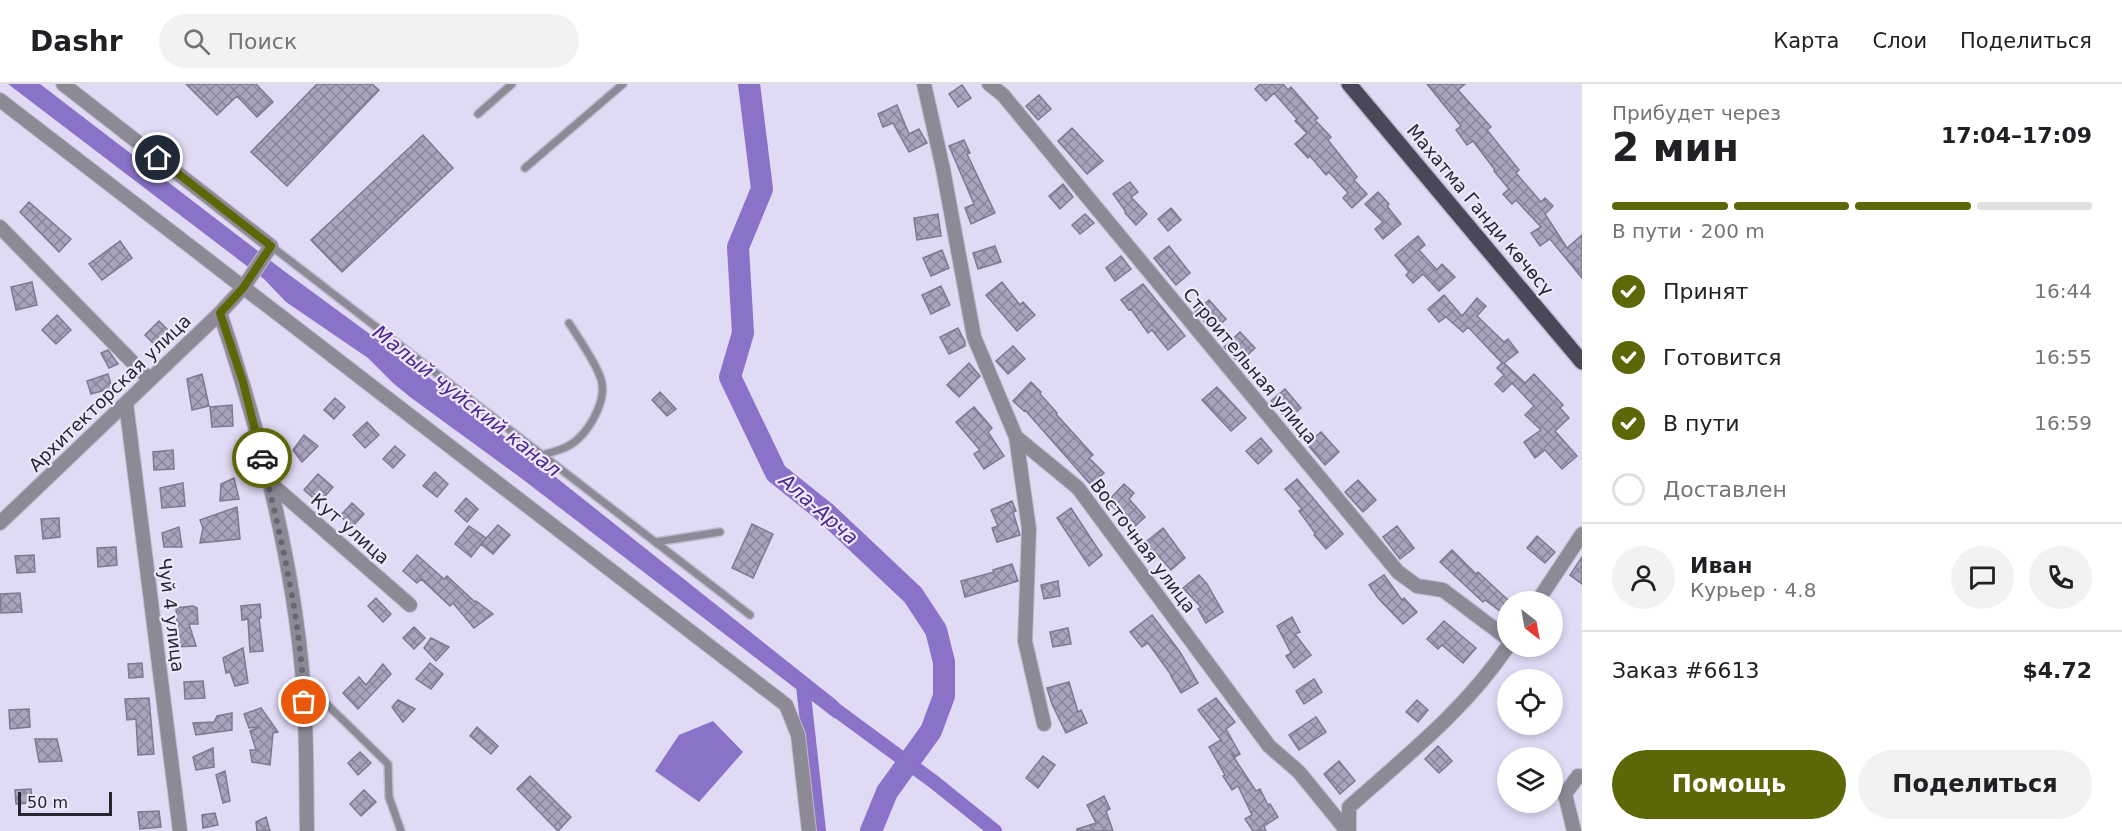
<!DOCTYPE html>
<html lang="ru">
<head>
<meta charset="utf-8">
<style>
  :root { --surface:#fff; --page:#f2f2f2; --text:#202124; --muted:#757577; --line:#e0e0e0; --accent:#5e6707 }
  body { margin:0; font-family:"DejaVu Sans",sans-serif; background:var(--page); color:var(--text); height:100vh; display:flex; flex-direction:column; font-size:22px; white-space:nowrap }
  * { box-sizing:border-box; margin:0 }
  p { font-size:20px; color:var(--muted) }
  .icon { flex:none; width:33px; height:33px; fill:none; stroke:currentColor; stroke-width:2; stroke-linecap:round; stroke-linejoin:round }
  .map { position:relative; flex:1; overflow:hidden }
  .details { display:flex; flex-direction:column; background:var(--surface); width:540px }
  .details>* { flex:none }
  .needle { width:39px; rotate:149deg }
  .fabs { position:absolute; left:1497px; top:507px; display:grid; gap:12px }
  .fabs a { display:grid; place-items:center; width:66px; height:66px; border-radius:50%; background:var(--surface); box-shadow:0 3px 9px #0003; font-size:30px }
  .scale { position:absolute; left:18px; bottom:15px; width:94px; box-sizing:border-box; padding-left:6px; border:3px solid #27252e; border-top:0; font-size:16px; line-height:21px; white-space:nowrap; color:#27252e; -webkit-text-stroke:4px #ede8fe; paint-order:stroke }
  .pin { position:absolute; display:grid; place-items:center; width:51px; height:51px; color:#fff; margin:-26px; border:3px solid #fff; border-radius:50%; box-shadow:0 2px 6px #0007 }
  .courier { position:absolute; display:grid; place-items:center; width:60px; height:60px; margin:-30px; border:4px solid #5e6707; border-radius:50%; background:#fff; color:#222; box-shadow:0 2px 8px #0007 }
  .overview em { font-style:normal; font-weight:700 }
  .overview div { display:flex; flex-direction:column-reverse }
  .overview { display:flex; align-items:center; justify-content:space-between; height:102px; padding:0 30px }
  h1 { font-size:39px; font-weight:700; line-height:45px }
  .bar { display:grid; grid-template-columns:repeat(4,1fr); gap:9px 6px; align-content:center; height:72px; padding:0 30px }
  .bar i { height:8px; border-radius:4px; background:var(--line) }
  .bar .selected { background:var(--accent) }
  .bar p { grid-column:span 4 }
  .line { display:flex; align-items:center; gap:15px; padding:0 30px; border-top:2px solid var(--line) }
  .line div { flex:1 }
  .round { display:grid; place-items:center; flex:none; width:63px; height:63px; border-radius:32px; background:var(--page) }
  ol { padding:0 30px; list-style:none }
  li { display:flex; align-items:center; gap:18px; height:66px }
  li p { margin-inline-start:auto }
  li .icon { padding:6px; border-radius:50%; background:var(--accent); color:#fff; stroke-width:4 }
  li:last-child { color:var(--muted) }
  li i { width:33px; height:33px; border:3px solid var(--line); border-radius:50% }
  .primary-button { display:flex; gap:12px; margin-top:auto; padding:12px 30px }
  .primary-button a { flex:1; height:69px; border-radius:36px; background:var(--accent); color:#fff; font-size:24px; font-weight:700; line-height:69px; text-align:center }
  .primary-button a+a { background:var(--page); color:var(--text) }
  header { display:flex; align-items:center; gap:36px; box-sizing:border-box; height:84px; padding:0 30px; background:var(--surface); border-bottom:2px solid var(--line) }
  header strong { font-size:28px }
  nav { display:flex; gap:33px; margin-inline-start:auto; font-size:21px }
  .search { width:420px; height:54px; background:var(--page); display:flex; align-items:center; gap:15px; box-sizing:border-box; padding:0 21px; border-radius:33px; color:var(--muted); font-size:22px }
  main { display:flex; flex:1; min-height:0 }
  .map>svg:first-child { display:block }
  .water { fill:#8a72c8 }
  .lines { fill:none; stroke-linecap:round; stroke-linejoin:round }
  .canal { stroke:#8a72c8; stroke-width:14 }
  .river { stroke:#8a72c8; stroke-width:22 }
  .building { fill:url(#building-cross-hatch); stroke:#7e7991; stroke-width:1.5 }
  .lane-casing { stroke:#bfb9d1; stroke-width:10 }
  .street-casing { stroke:#bfb9d1; stroke-width:16 }
  .primary-casing { stroke:#bfb9d1; stroke-width:18 }
  .lane { stroke:#8d8a95; stroke-width:7 }
  .street { stroke:#8d8a95; stroke-width:14 }
  .primary { stroke:#4b4759; stroke-width:15 }
  .done { stroke:#686474; stroke-width:6; stroke-dasharray:0 10.8 }
  .route { stroke:#5e6707; stroke-width:8 }
  .labels { text-anchor:middle; stroke-width:4.5; stroke-linejoin:round; paint-order:stroke }
  .street-label { font-size:18px; fill:#27252e; stroke:#ede8fe }
  .water-label { font-size:20px; font-style:italic; fill:#4e268d; stroke:#ede8fe }
</style>
</head>
<body>
<header>
<strong>Dashr</strong>
<div class="search"><svg class="icon" aria-label="search" viewBox="0 0 24 24"><circle cx="10" cy="10" r="6"/><path d="M15 15l6 6"/></svg>Поиск</div>
<nav><a>Карта</a><a>Слои</a><a>Поделиться</a></nav>
</header>
<main>
<div class="map">
<svg width="1582" height="747" viewBox="0 0 1582 747">
  <defs>
    <pattern id="building-cross-hatch" width="8" height="8" patternUnits="userSpaceOnUse" patternTransform="scale(1.5)"><rect width="8" height="8" fill="#a9a4bd"/><path d="M0 0l8 8M0 8l8-8" fill="none" stroke="#8a859a"/></pattern>
  </defs>
  <rect width="100%" height="100%" fill="#e0daf5"/>
  <!-- water -->
  <path class="water" d="M8,0H40L284,187L450,309L836,616L849,630L845,637L834,634L517,391L410,313L393,299L368,274L286,218L264,195Z
    M713,637L743,668L699,718L655,687L679,651Z"/>
  <g class="lines">
    <!-- canal -->
    <path class="canal" d="M803,602L819,747
      M832,623L934,698L995,747"/>
    <!-- river -->
    <path class="river" d="M749,0L762,105L738,163L743,249L730,293L776,389L826,429L913,511L936,546L944,578V612L931,647L887,708L871,747"/>
  </g>
  <!-- building -->
  <path class="building" d="M186,0H256L273,18L257,33L237,12L217,31Z
    M317,0H372L379,6L287,102L251,68Z
    M1260,0H1283L1288,6L1291,3L1318,34L1315,36L1331,53L1328,56L1357,93L1354,96L1367,110L1352,124L1343,114L1348,109L1329,88L1326,91L1310,72L1308,74L1295,60L1307,49L1295,37L1297,35L1274,9L1266,17L1255,5Z
    M1427,0H1465L1458,6L1491,43L1487,46L1519,86L1516,89L1541,118L1545,114L1553,122L1545,130L1567,164L1582,151V194L1550,155L1540,162L1531,149L1541,143L1516,116L1512,120L1503,110L1509,105L1494,87L1495,86L1473,57L1467,61L1456,46L1461,42Z
    M962,1L971,14L958,23L949,10Z
    M1039,11L1051,25L1038,36L1026,22Z
    M897,21L909,50L919,45L927,59L909,68L893,39L883,43L878,30Z
    M1072,44L1103,77L1087,90L1058,57Z
    M423,51L453,84L342,188L311,156Z
    M964,56L970,69L967,70L995,129L971,140L965,124L974,120L949,62Z
    M1130,98L1138,108L1131,113L1147,130L1136,141L1125,129L1126,128L1113,110Z
    M1063,100L1073,113L1060,125L1049,112Z
    M1378,108L1389,120L1387,122L1401,140L1383,155L1375,145L1383,138L1365,120Z
    M29,118L71,155L59,168L20,128Z
    M1171,124L1181,136L1168,147L1158,135Z
    M938,130L941,152L917,156L914,134Z
    M1085,130L1094,139L1080,150L1072,141Z
    M1418,152L1425,161L1419,166L1437,186L1442,180L1455,193L1439,207L1423,190L1413,199L1406,191L1409,188L1395,171Z
    M120,157L132,174L102,196L89,180Z
    M995,162L1001,178L978,185L973,169Z
    M1169,162L1190,189L1176,201L1154,174Z
    M942,166L949,184L931,192L923,174Z
    M1121,172L1131,185L1115,197L1106,184Z
    M32,198L37,221L16,226L11,203Z
    M1002,198L1020,221L1023,218L1035,231L1017,247L986,211Z
    M1143,200L1185,252L1168,266L1152,246L1148,249L1131,225L1129,226L1121,216Z
    M941,202L950,221L931,230L922,211Z
    M1444,211L1462,232L1477,214L1486,222L1477,232L1504,258L1508,255L1518,268L1504,279L1525,299L1534,290L1563,321L1560,324L1569,334L1555,347L1577,372L1562,385L1545,366L1535,374L1524,358L1541,346L1525,331L1534,322L1512,299L1503,308L1495,300L1504,291L1497,284L1502,279L1468,243L1463,248L1446,233L1439,238L1428,225Z
    M1209,216L1226,235L1213,247L1195,228Z
    M57,231L71,246L56,260L42,246Z
    M159,237L173,251L159,265L145,251Z
    M958,244L965,258V262L949,270L940,253Z
    M1240,248L1255,264L1239,279L1224,263Z
    M1013,262L1025,275L1008,290L996,277Z
    M108,266L118,280L109,284L101,269Z
    M969,279L980,292L959,313L947,301Z
    M108,290L112,304L91,310L87,297Z
    M202,290L209,322L192,326L187,295Z
    M1031,298L1041,308L1040,310L1057,329L1056,330L1093,371L1089,374L1104,389L1091,401L1025,326L1024,327L1013,317Z
    M1217,303L1246,334L1231,347L1202,316Z
    M1285,305L1301,324L1288,336L1271,317Z
    M660,308L676,325L667,332L652,316Z
    M335,314L345,323L334,335L324,326Z
    M232,321L233,342L212,343L210,323Z
    M974,323L992,344L988,348L1004,372L984,385L974,370L980,366L956,338Z
    M367,338L379,351L365,364L353,351Z
    M1321,348L1339,368L1325,381L1307,360Z
    M304,351L318,362L302,378L293,366Z
    M1261,354L1272,367L1258,380L1246,367Z
    M395,362L405,371L393,384L383,375Z
    M173,366L174,385L154,386L153,368Z
    M435,388L448,400L437,413L423,402Z
    M318,390L333,403L319,419L304,406Z
    M234,394L239,415L220,417L221,400Z
    M1297,395L1343,450L1326,465L1314,451L1315,449L1299,427L1302,425L1285,405Z
    M1358,396L1376,416L1363,428L1345,408Z
    M183,399L185,422L162,424L160,404Z
    M1124,400L1134,409L1129,415L1145,433L1131,446L1121,434L1123,432L1107,418Z
    M466,414L478,425L467,438L455,427Z
    M1012,417L1016,427L1013,428L1020,451L997,458L992,444L998,442L991,426Z
    M352,419L364,430L352,443L340,432Z
    M237,423L240,455L200,459L203,444L200,436Z
    M1071,424L1102,471L1089,482L1057,434Z
    M59,434L60,453L43,455L41,435Z
    M752,440L773,450L753,494L732,484Z
    M498,441L510,451L493,470L481,460Z
    M469,442L486,454L471,473L455,460Z
    M1397,442L1414,464L1400,475L1383,453Z
    M179,443L182,463H164L162,449Z
    M1163,444L1185,474L1171,486L1157,470L1153,474L1142,461Z
    M1537,452L1555,468L1545,479L1527,464Z
    M116,463L117,481L98,483L97,464Z
    M1452,466L1476,490L1478,488L1508,516V533L1485,516L1483,518L1440,478Z
    M34,471L35,488L17,489L15,472Z
    M417,471L444,495L447,492L475,518L476,517L493,530L474,544L453,519L450,522L421,495L417,499L403,487Z
    M1582,473V500L1570,491Z
    M1012,480L1018,497L965,513L961,497L994,488L993,486Z
    M1199,491L1207,500L1223,528L1206,539L1198,525L1201,523L1183,504Z
    M1384,491L1402,516L1404,514L1417,528L1403,540L1378,514L1369,501Z
    M1058,497L1060,512L1044,515L1041,501Z
    M20,509L22,528L1,529L0,510Z
    M376,514L391,530L383,538L368,522Z
    M260,520L261,534H259L263,567L250,568L248,535L242,536L241,522Z
    M193,522L197,524L198,540H189L196,562L172,563L171,553H178L176,524Z
    M1152,531L1180,568L1198,599L1181,609L1171,592H1172L1148,559L1142,563L1130,548Z
    M1292,533L1300,548L1295,550L1311,571L1294,584L1286,572L1291,569L1277,542Z
    M1444,537L1476,564L1463,579L1442,561L1438,565L1427,555Z
    M414,543L425,554L414,565L403,554Z
    M1068,544L1071,560L1053,563L1050,548Z
    M431,554L449,563L436,577L424,564Z
    M243,564L248,599L235,602L230,588L226,589L223,574Z
    M142,579L143,593L129,594L128,580Z
    M430,579L443,590L431,605L416,595Z
    M383,580L391,590L358,625L343,609L359,593L366,601Z
    M1314,595L1322,608L1304,620L1296,607Z
    M203,597L205,614L185,615L184,598Z
    M1069,598L1078,628L1081,626L1087,639L1066,649L1052,620L1047,604Z
    M149,614L154,670L138,671L136,635L127,636L125,615Z
    M1216,614L1235,638L1226,645L1240,670L1235,673L1231,669L1256,707L1260,705L1268,721L1270,720L1278,733L1264,742L1266,747H1253L1245,735L1252,731L1238,702L1232,706L1223,692L1225,691L1209,663L1221,656L1198,626Z
    M398,616L415,625L403,638L392,623Z
    M1417,616L1428,626L1418,638L1406,628Z
    M261,624L278,648L273,649L270,681L252,678L250,666H256L250,647L260,643L249,644L244,630Z
    M29,625L30,643L10,645L9,626Z
    M232,629V646L196,651L193,639L214,638L217,632Z
    M1316,633L1326,648L1299,666L1289,651Z
    M477,643L498,662L491,670L470,652Z
    M35,655H57L62,677L39,678Z
    M1438,662L1452,677L1439,689L1425,675Z
    M213,664L214,683L196,686L193,673Z
    M360,668L371,679L358,691L348,679Z
    M1043,672L1055,681L1038,704L1026,694Z
    M1339,677L1355,697L1340,710L1324,690Z
    M225,687L230,717L223,719L216,691Z
    M530,692L571,733L558,747L517,705Z
    M31,705L32,719L16,720L15,706Z
    M364,706L376,718L361,732L350,720Z
    M1104,712L1110,725L1106,727L1113,747H1077V745L1096,739L1087,721Z
    M159,727L161,743L140,745L138,728Z
    M215,729L218,741L203,744L202,731Z
    M266,733L270,747H257L256,738Z"/>
  <g class="lines">
    <defs>
      <path id="lane" d="M478,30L512,0
        M525,84L623,0
        M271,162L750,531
        M542,371C549,369 557,367 564,364C586,355 608,318 601,295C595,277 579,255 569,239
        M656,458L720,448
        M304,598L388,680L389,713L401,747"/>
      <path id="street" d="M924,0L943,85L974,253L1016,353L1078,404L1269,662L1299,688L1347,747
        M989,0L1003,11L1398,488L1417,502L1443,506L1508,555
        M0,16L786,621L798,651L809,747
        M0,143L150,296
        M220,229C259,345 293,475 303,597C307,646 306,697 307,747
        M126,319L180,747
        M1016,353L1029,445L1025,557L1044,640
        M268,397L410,521
        M0,439L220,229L243,204L271,162L63,0
        M1537,518L1582,450
        M1349,747V723C1405,673 1466,625 1508,562
        M1574,747L1565,710L1578,692L1582,693"/>
      <path id="primary" d="M1349,0L1582,278"/>
    </defs>
    <!-- lane casing -->
    <use href="#lane" class="lane-casing"/>
    <!-- street casing -->
    <use href="#street" class="street-casing"/>
    <!-- primary casing -->
    <use href="#primary" class="primary-casing"/>
    <!-- lane -->
    <use href="#lane" class="lane"/>
    <!-- street -->
    <use href="#street" class="street"/>
    <!-- primary -->
    <use href="#primary" class="primary"/>
  </g>
  <g class="lines">
    <!-- done -->
    <path class="done" d="M262,374C281,454 301,536 304,618"/>
    <!-- route -->
    <path class="route" d="M158,74L271,162L243,204L220,229L243,298L262,374"/>
  </g>
  <g class="labels">
    <!-- street labels -->
    <g class="street-label">
      <text transform="translate(1480 126) rotate(50)" y="6">Махатма Ганди көчөсү</text>
      <text transform="translate(1250 282) rotate(50)" y="6">Строительная улица</text>
      <text transform="translate(110 309) rotate(-44)" y="6">Архитекторская улица</text>
      <text transform="translate(350 445) rotate(41)" y="6">Кут улица</text>
      <text transform="translate(1143 462) rotate(53)" y="6">Восточная улица</text>
      <text transform="translate(171 531) rotate(83)" y="6">Чуй 4 улица</text>
    </g>
    <!-- water labels -->
    <g class="water-label">
      <text transform="translate(467 317) rotate(38)" y="7">Малый чуйский канал</text>
      <text transform="translate(819 425) rotate(41)" y="7">Ала-Арча</text>
    </g>
  </g>
</svg>
<div class="fabs">
<a><svg class="needle" viewBox="-14 -14 28 28"><path d="M0-13l5 13h-10z" fill="#e53935"/><path d="M0 13l5-13h-10z" fill="#757577"/></svg></a>
<a><svg class="icon" aria-label="locate" viewBox="0 0 24 24"><circle cx="12" cy="12" r="6"/><path d="M12 2v4M12 18v4M2 12h4M18 12h4"/></svg></a>
<a><svg class="icon" aria-label="layers" viewBox="0 0 24 24"><path d="M12 4l9 5-9 5-9-5zM3 14l9 5 9-5"/></svg></a>
</div>
<div class="scale">50 m</div>
<div class="pin" style="left:304px;top:618px;background:#ea580c"><svg class="icon" aria-label="bag" viewBox="0 0 24 24"><path d="M5 8h14l-1 12H6zM9 8a3 3 0 0 1 6 0"/></svg></div>
<div class="pin" style="left:158px;top:74px;background:#1f2937"><svg class="icon" aria-label="home" viewBox="0 0 24 24"><path d="M3 11l9-7 9 7M6 9v11h12V9"/></svg></div>
<div class="courier" style="left:262px;top:374px"><svg class="icon" aria-label="car" viewBox="0 0 24 24"><path d="M5 17H2v-5l4-1 3-4h7l3 4 3 1v5h-3M9 17h6M6 11h13"/><circle cx="7" cy="17" r="2"/><circle cx="17" cy="17" r="2"/></svg></div>
</div>
<section class="details">
<div class="overview"><div><h1>2 мин</h1><p>Прибудет через</p></div><em>17:04–17:09</em></div>
<div class="bar"><i class="selected"></i><i class="selected"></i><i class="selected"></i><i></i><p>В пути · 200 m</p></div>
<ol>
<li><svg class="icon" aria-label="check" viewBox="0 0 24 24"><path d="M5 12l5 5 9-10"/></svg>Принят<p>16:44</p></li>
<li><svg class="icon" aria-label="check" viewBox="0 0 24 24"><path d="M5 12l5 5 9-10"/></svg>Готовится<p>16:55</p></li>
<li><svg class="icon" aria-label="check" viewBox="0 0 24 24"><path d="M5 12l5 5 9-10"/></svg>В пути<p>16:59</p></li>
<li><i></i>Доставлен</li>
</ol>
<div class="line" style="height:108px"><a class="round"><svg class="icon" aria-label="person" viewBox="0 0 24 24"><circle cx="12" cy="8" r="4"/><path d="M4 21q1-7 8-7t8 7"/></svg></a><div><b>Иван</b><p>Курьер · 4.8</p></div><a class="round"><svg class="icon" aria-label="chat" viewBox="0 0 24 24"><path d="M4 5h16v11H9l-5 4z"/></svg></a><a class="round"><svg class="icon" aria-label="phone" viewBox="0 0 24 24"><path d="M5 4h4l2 5-3 2q2 4 5 5l2-3 5 2v4C11 20 4 13 5 4z"/></svg></a></div>
<div class="line" style="height:78px"><div>Заказ #6613</div><b>$4.72</b></div>
<div class="primary-button"><a>Помощь</a><a>Поделиться</a></div>
</section>
</main>
</body>
</html>
